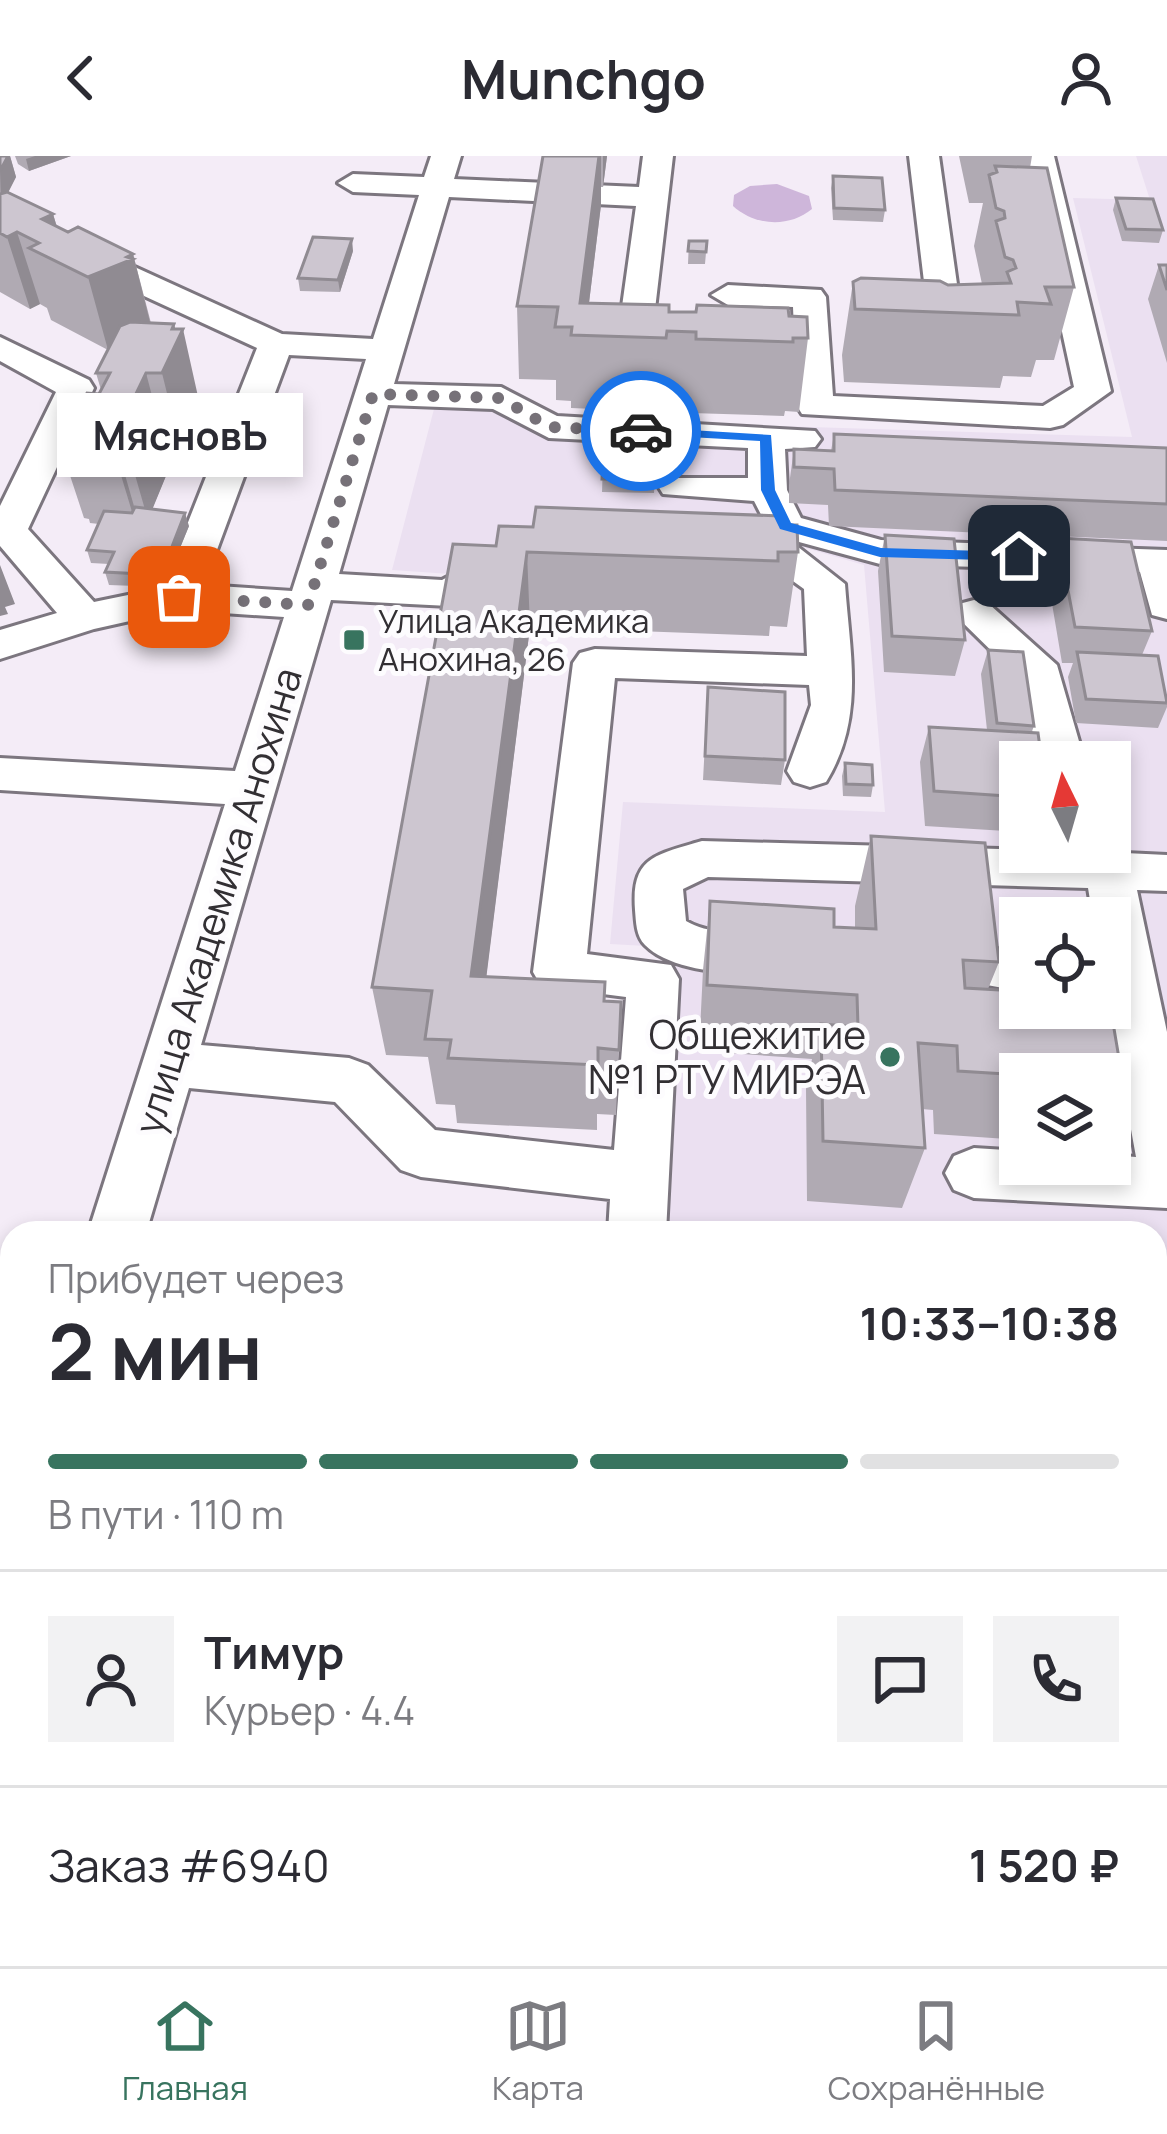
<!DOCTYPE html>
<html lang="ru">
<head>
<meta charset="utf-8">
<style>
  :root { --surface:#fff; --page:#f2f2f3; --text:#2b2b33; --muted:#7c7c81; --line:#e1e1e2; --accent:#38745f }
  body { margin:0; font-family:Manrope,sans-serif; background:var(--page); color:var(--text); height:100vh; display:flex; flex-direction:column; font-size:45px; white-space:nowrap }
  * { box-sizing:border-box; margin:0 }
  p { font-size:39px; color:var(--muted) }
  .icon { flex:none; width:66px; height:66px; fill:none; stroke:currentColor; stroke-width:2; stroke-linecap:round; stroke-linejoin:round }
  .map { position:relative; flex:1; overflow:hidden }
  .sheet { position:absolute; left:0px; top:1065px; width:1167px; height:747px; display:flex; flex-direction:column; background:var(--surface); border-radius:36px 36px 0 0; box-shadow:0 6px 18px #0003 }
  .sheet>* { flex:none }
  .needle { width:78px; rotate:355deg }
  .buttons { position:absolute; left:999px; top:585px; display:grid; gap:24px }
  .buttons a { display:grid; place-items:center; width:132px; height:132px; border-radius:0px; background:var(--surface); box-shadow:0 6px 18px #0003; font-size:60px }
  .pin { position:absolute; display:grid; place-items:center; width:102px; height:102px; color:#fff; margin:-51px; border-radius:24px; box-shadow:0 6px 18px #0006 }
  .courier { position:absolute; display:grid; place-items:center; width:120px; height:120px; margin:-60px; border:9px solid #1a73e8; border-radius:50%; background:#fff; color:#222; box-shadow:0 3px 15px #0007 }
  .bubble { position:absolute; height:84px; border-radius:0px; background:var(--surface); box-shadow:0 6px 18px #0003; font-size:39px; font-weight:700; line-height:84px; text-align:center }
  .headline em { font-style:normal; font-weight:700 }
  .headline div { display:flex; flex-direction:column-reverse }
  .headline { display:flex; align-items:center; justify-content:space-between; height:204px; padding:0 48px }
  h1 { font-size:78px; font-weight:700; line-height:90px }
  .bar { display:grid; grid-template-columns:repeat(4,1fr); gap:18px 12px; align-content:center; height:144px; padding:0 48px }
  .bar i { height:15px; border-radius:9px; background:var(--line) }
  .bar .selected { background:var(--accent) }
  .bar p { grid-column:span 4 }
  .line { display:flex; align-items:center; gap:30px; padding:0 48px; border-top:3px solid var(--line) }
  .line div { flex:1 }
  .round { display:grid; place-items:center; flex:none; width:126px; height:126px; border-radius:0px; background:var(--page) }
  header { display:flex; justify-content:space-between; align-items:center; height:156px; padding:0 48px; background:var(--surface); font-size:54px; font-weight:700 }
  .dock { display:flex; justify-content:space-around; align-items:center; height:168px; border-top:3px solid var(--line); background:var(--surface); font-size:33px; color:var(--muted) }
  .dock a { display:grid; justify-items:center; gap:6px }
  .dock .selected { color:var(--accent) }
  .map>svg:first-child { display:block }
  .built { fill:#ebe0f1; fill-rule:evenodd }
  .green { fill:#ceb6da }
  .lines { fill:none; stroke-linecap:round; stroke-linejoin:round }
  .minor-casing { stroke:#7c767f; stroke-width:6 }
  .minor { fill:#fff; fill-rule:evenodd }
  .wall { fill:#b0aab3 }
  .shaded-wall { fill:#908b92 }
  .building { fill:#cdc6d0; stroke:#908b92; stroke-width:3 }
  .route { fill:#1a73e8 }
  .done { stroke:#767178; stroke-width:12; stroke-dasharray:0 21.6 }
  .poi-dot { fill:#38745f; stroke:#fdfcfe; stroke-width:4.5 }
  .labels { text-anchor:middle; stroke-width:10; stroke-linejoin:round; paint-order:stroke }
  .far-poi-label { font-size:33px; fill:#322f33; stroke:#fdfcfe; text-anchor:start }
  .street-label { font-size:39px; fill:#322f33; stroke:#fdfcfe }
  .poi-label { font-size:39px; fill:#322f33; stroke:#fdfcfe; text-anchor:end }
</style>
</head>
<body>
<header><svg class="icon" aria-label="back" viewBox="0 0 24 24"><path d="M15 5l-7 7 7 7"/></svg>Munchgo<svg class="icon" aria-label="person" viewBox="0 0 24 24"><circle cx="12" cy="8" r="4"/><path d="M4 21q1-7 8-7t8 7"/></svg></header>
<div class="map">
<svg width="1167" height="1810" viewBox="0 0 1167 1810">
  <rect width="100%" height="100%" fill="#f4ecf7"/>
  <!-- built -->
  <path class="built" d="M1136,0H1167V1141L1155,1140V1077H654L664,791L610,788L623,646L885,656L864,409L758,378L450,418L392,414L440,230L552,263L1132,281L1073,42L1150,44ZM1020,606H1110V696H1020ZM1020,762H1110V852H1020ZM1020,918H1110V1008H1020Z"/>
  <!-- green -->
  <path class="green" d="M777,28L809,40L812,53C789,72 755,70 733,50L734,39L750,30Z"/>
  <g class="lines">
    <defs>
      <path id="minor" d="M431,0H461L454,23L639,31L643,0H673L654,162L694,167L699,174L694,181C672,187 646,185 624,179L619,172L636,50L449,41L394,228L501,231L557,260L815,275L821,283L815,291L785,293L787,334L801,362L881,384L1167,394V463L1152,459L1140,416L880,408L788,383L845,428C850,499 865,562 826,626L810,631L794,626L787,615L811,549L809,529L615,522L587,798L671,809L679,823L666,1077H608L610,1043L421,1021L401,1014L335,946L189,932L146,1077H88L225,648L0,634V602L235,615L284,461L179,454L94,473L0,503V474L57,457L0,390V350L56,236L0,205V181L89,224L94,232L28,373L94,446L162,432L257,192L44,94L0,96V76L60,77L282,178L373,183L419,39L353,36L338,27L353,18L424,21ZM289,199L366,203L292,435L204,429ZM388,249L493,253L549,282L748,292V322H663L658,330L663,338L754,345L771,378L714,380L708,389L714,398L761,402L804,433L807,500L595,493L580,497L573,507L533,816L541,830L626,841L614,994L435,974L368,909L349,902L201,889L331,444L449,450L521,415L527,406L521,397L507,394L493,397L442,424L339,418Z
        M909,0H939L965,185L960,192L926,191L921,184L930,176Z
        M1024,0H1054L1111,235L1063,269L1050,272L802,258L797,250L793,151L728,149L711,139L728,129L821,134L826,141L833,240L1043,250L1074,231Z
        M974,444L989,448L1057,509L1085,606H1039L1021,524L953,457L959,448Z
        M1110,681L1117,683L1125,697L1167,699V735L1137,734L1167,876V1052L974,1042L954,1034L945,1017L954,1000L974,992L1020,995V1008H1110V999L1136,1001L1109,852L1110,762H1093L1088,732L708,721L683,733L686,765C718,784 762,772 797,783L805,797L797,811C760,823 674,819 645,789C636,780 636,766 635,754C631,701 655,699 702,685L1110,696Z
        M994,793L1020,795V835L976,827L968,813L976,799Z
        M0,1104L12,1105V1159L0,1158Z
        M1155,1180L1167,1181V1239L1155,1238Z
        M1155,1335L1167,1336V1402L1155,1401Z
        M12,1399V1501L0,1506V1404Z
        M1155,1770L1167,1788V1810H1095L1094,1800H1155Z
        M69,1800H147L144,1810H66Z
        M389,1800H467L466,1810H388Z"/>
    </defs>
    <!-- minor casing -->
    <use href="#minor" class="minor-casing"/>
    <!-- minor -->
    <use href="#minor" class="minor"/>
  </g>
  <!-- wall -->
  <path class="wall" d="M0,0H10L16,21L8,37L53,58L57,71L68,76L133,98L151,167L176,173L199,245L180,290L165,289L163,295L168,315L152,353L189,370L164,431L109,429L105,416L109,408L91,407L87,394L99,368L90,367L89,363L84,362L60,289L101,234L96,217L108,194L51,164L47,152L40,148L30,153L0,136Z
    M15,0H71L29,15L18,8Z
    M543,0H607L603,31H601V49L589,147L669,156L789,160L808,182L799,256L785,255L784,260L691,257V250L663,249V256L571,252V245L556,244V224L519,223L517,150Z
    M959,0H1032L1030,12L1074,131L1054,204H1036L1031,221L1003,220L1000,232L844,226L842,199L853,126L948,129L982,128L974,90L983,47H969Z
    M833,20L885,54L883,66L833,64L831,32Z
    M1116,42L1163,74L1159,87L1122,85L1113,54Z
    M689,85H707L705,108H688Z
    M353,95L340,136L300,135L298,122Z
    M1159,109H1167V207L1148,143Z
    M834,278L1167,292V385L829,370L828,349L789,347V329L794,293L831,295Z
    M603,307L655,309L654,337L602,336Z
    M781,369L798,396L787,471L770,470L769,480L530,471L486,821L605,845L621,846L616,959L597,958V974L457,967L455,949L436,948L428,901L386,899L372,831L496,390L533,371Z
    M885,379L965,484L955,520L884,516L878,415Z
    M1058,382L1152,475L1142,499L1167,539V551L1158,572L1076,567L1068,521L1073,507H1062L1047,418Z
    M988,494L1034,570L1020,606V676L925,670L920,606L929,571L987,574L981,518Z
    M708,531L785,604L781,629L703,624Z
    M845,607L873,629L871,641L843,640L842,620Z
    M871,680L999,806L988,833L1123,926L1110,948V918H1020V984L934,978L933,954L922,953L925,992L902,1052L807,1045L806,933L812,903L699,895L703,814L710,745L834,771L855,772V750Z
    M1155,1406L1167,1407V1580L1155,1579Z"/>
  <!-- shaded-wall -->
  <path class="shaded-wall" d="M8,0H10L16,21L1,50L0,15Z
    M35,0H71L29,15L26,3Z
    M599,0H601V49L585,179L580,147Z
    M603,0H607L603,31Z
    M53,58L69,112L42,63Z
    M17,76L40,148L30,153L7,81Z
    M352,83L353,95L340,136L338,124Z
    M133,98L151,170L108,194L88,121Z
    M174,168L178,183L183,173L199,245L180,290L162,217Z
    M146,217L165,289L163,295L168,315L148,364L127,291L134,242Z
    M117,291L138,364L136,369L114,296Z
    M185,357L189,370L164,431L161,419Z
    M527,396L530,471L478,888L471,820Z
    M0,409L15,448L5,451L8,458L0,460Z
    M274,1800H304L303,1810H273Z"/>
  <!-- building -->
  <path class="building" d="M0,0H8L0,15Z
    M543,0H599L580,147L669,149V156H696L697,149L788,152L789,160L807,161L808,182H793V186L696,183V176L667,175L666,182L571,179L572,171H555L558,151L517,150Z
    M995,10L1047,12L1074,131H1045L1051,148L1017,146L1019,159L855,153L853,126L861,122L940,125L948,129L1011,127L1007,116L1016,112L1013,104L1005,101L996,65L1005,62L1004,55L996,52L989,19L997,16Z
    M833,20L882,22L885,54L834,52Z
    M7,36L53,58L42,63L68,76L78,71L133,98L127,101L133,103L88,121L29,92L39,87L17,76L7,81L0,77V38Z
    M1116,42L1153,43L1163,74L1126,73Z
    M313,81L352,83L338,124L298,122Z
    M689,85H707L706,96L688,95Z
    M1159,109H1167V134Z
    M130,166L174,168L172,173H183L162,217H146L134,242L149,243L127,291H117L114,296L67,294L69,290L60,289L87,237L99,238L110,217H96L120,170Z
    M834,278L1167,292V348L835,334L834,313L794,311V293L834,295Z
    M603,307L655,309L654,324L602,323Z
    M135,351L185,357L161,419L105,416L114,396L87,394L104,355L132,357Z
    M536,351L781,360V369H797L798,396H778V405L527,396L471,820L605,826L604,845L621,846L619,894L598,892V909L448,902L451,884L425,883L432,835L372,831L453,388L496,390L499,370L533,371Z
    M885,379L954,383L965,484L892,480Z
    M1058,382L1131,386L1152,475L1075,471Z
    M988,494L1023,496L1034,570L997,567Z
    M1077,496L1158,500L1167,547L1086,543Z
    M708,531L785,536V604L705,600Z
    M929,571L1038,577L1042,606H1020V641L934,635Z
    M845,607L872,609L873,629L846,628Z
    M871,680L985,687L999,806L963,804L965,832L1020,835V852H1110V849L1123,926L1110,925V918L1020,919L958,915L957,890L918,887L925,992L823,985L821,868L858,871L857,839L707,829L710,745L834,753V771L876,773Z
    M1155,1406L1167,1407V1547L1155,1546Z
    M129,1800H274L273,1810H127Z"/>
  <!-- route -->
  <path class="route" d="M641,271L771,279L775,334L791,367L881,392L1019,396L1026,400L1019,405L880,401L780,373L761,334L760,285L636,278Z"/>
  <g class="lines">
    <!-- done -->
    <path class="done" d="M179,441L308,449L373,238L501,242L549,271L641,275"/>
  </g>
  <!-- markers -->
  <g class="poi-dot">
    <rect x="342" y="472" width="24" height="24" rx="6"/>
    <circle cx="890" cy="901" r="12"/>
  </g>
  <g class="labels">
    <!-- far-poi labels -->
    <g class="far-poi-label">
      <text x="378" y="477">Улица Академика<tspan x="378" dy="38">Анохина, 26</tspan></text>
    </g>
    <!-- street labels -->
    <g class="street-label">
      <text transform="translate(218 745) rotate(-73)" y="14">улица Академика Анохина</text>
    </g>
    <!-- poi labels -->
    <g class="poi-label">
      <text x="866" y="893">Общежитие<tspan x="866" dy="45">№1 РТУ МИРЭА</tspan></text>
    </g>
  </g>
</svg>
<div class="buttons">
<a><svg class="needle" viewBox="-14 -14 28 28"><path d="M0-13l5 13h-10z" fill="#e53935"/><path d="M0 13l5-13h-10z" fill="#7c7c81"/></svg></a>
<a><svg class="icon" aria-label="locate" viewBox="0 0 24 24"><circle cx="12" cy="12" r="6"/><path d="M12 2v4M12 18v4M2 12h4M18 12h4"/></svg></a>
<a><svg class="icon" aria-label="layers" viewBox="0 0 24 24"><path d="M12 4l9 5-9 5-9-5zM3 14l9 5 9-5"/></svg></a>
</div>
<div class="pin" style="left:179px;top:441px;background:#ea580c"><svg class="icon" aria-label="bag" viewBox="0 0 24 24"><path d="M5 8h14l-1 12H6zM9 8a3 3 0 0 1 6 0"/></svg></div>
<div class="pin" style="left:1019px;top:400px;background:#1f2937"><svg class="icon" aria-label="home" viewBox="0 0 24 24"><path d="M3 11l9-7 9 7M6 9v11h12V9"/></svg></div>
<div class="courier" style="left:641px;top:275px"><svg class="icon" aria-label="car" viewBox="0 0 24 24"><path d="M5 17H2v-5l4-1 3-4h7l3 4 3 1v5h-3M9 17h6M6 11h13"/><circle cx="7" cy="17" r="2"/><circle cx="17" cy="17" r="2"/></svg></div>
<div class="bubble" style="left:57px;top:237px;width:246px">МясновЪ</div>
<section class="sheet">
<div class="headline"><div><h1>2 мин</h1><p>Прибудет через</p></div><em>10:33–10:38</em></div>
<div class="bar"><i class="selected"></i><i class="selected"></i><i class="selected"></i><i></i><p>В пути · 110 m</p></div>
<div class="line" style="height:216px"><a class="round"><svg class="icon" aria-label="person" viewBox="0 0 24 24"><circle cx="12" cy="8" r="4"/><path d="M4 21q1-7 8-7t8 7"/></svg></a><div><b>Тимур</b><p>Курьер · 4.4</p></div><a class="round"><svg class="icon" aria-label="chat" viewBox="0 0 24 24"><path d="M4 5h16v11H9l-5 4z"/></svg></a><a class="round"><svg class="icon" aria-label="phone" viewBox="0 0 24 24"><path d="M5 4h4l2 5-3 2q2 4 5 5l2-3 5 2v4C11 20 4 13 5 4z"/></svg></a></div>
<div class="line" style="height:156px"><div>Заказ #6940</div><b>1 520 ₽</b></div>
</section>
</div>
<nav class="dock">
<a class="selected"><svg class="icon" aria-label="home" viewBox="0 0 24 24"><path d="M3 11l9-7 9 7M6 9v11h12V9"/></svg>Главная</a>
<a><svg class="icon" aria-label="map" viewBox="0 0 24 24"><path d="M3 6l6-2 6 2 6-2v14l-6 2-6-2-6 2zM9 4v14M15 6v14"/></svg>Карта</a>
<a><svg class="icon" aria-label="saved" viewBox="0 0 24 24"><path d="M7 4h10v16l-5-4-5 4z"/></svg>Сохранённые</a>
</nav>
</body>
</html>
